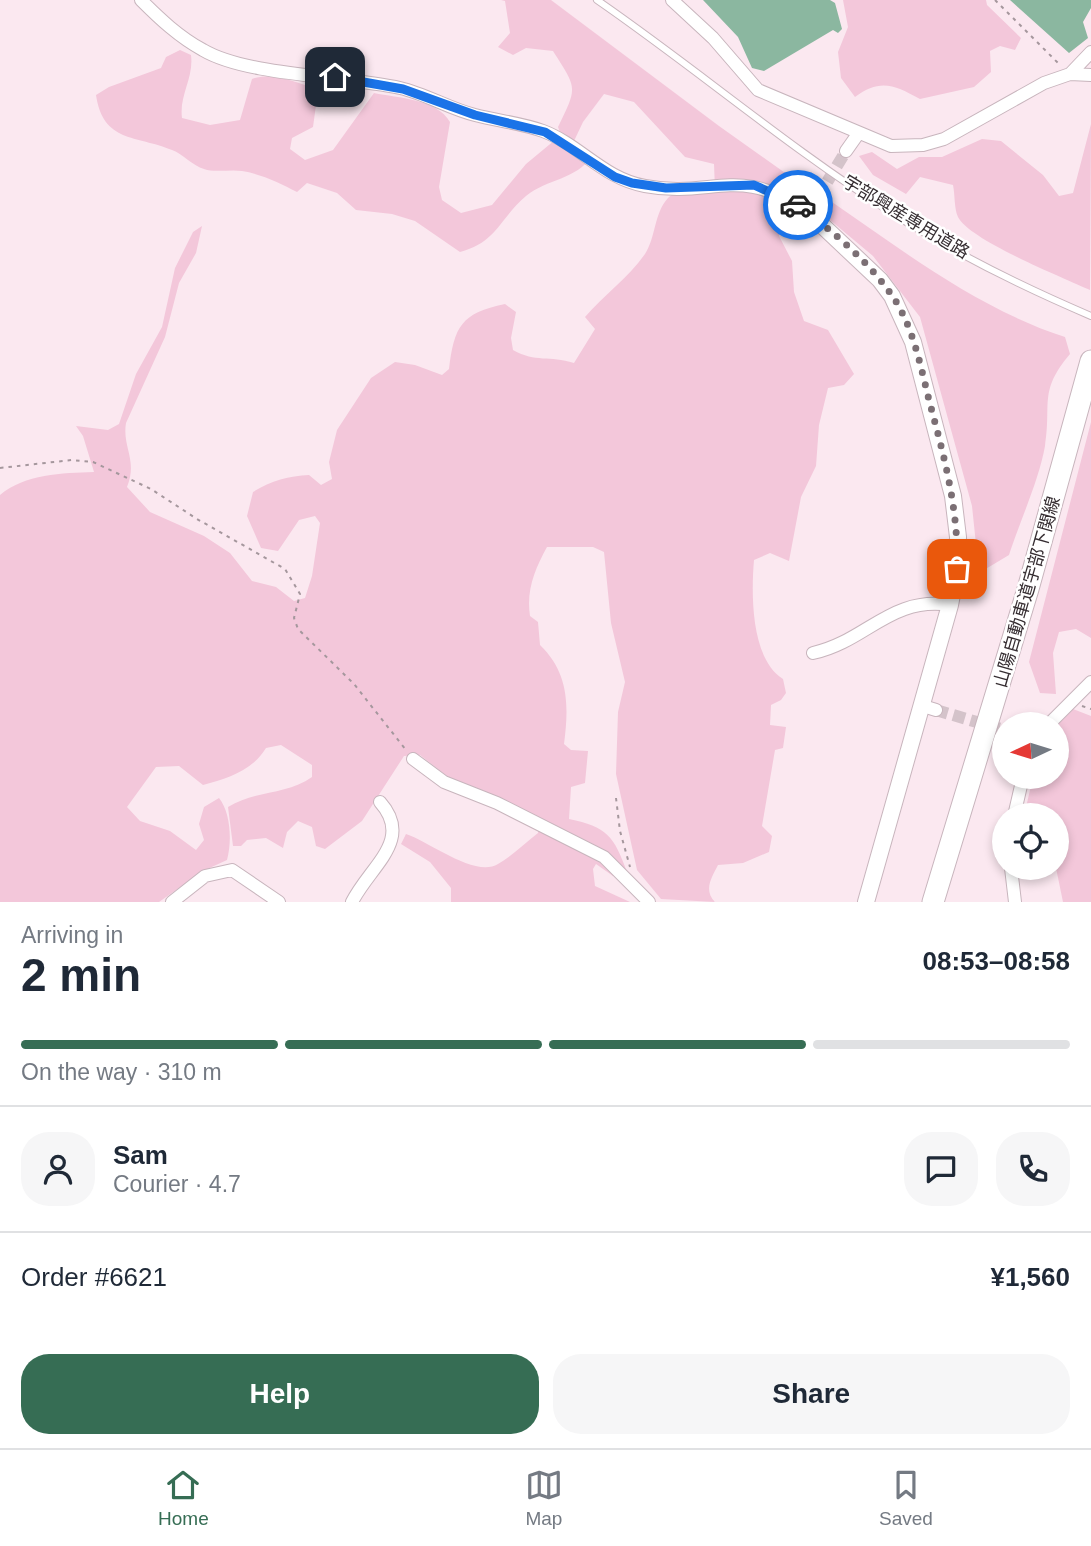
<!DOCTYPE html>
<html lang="en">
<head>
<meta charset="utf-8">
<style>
  :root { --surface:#fff; --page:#f6f6f7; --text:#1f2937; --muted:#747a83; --line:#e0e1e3; --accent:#366d54 }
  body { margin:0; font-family:Helvetica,"Noto Sans JP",sans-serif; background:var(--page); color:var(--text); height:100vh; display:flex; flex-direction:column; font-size:26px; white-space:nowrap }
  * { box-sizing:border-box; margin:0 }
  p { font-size:23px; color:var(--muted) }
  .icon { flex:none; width:38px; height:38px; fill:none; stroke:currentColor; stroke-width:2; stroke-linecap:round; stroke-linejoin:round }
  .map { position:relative; height:902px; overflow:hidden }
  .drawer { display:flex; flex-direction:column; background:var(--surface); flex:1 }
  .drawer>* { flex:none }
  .needle { width:46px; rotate:266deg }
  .tools { position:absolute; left:992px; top:712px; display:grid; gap:14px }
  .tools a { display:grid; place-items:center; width:77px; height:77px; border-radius:50%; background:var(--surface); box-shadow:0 4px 10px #0003; font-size:35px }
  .pin { position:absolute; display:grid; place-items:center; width:60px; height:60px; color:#fff; margin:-30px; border-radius:14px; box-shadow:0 4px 10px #0006 }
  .courier { position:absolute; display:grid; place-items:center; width:70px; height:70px; margin:-35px; border:5px solid #1a73e8; border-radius:50%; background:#fff; color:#222; box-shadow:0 2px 9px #0007 }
  .head em { font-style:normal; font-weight:600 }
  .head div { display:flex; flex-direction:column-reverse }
  .head { display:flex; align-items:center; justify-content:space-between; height:119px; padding:0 21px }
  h1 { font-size:46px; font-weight:600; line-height:52px }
  .bar { display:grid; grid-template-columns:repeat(4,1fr); gap:10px 7px; align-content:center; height:84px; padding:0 21px }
  .bar i { height:9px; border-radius:5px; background:var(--line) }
  .bar .active { background:var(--accent) }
  .bar p { grid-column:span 4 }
  .line { display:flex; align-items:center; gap:18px; padding:0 21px; border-top:2px solid var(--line) }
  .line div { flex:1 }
  .round { display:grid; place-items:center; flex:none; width:74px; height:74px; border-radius:28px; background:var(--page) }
  .primary-button { display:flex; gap:14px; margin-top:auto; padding:14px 21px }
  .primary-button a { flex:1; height:80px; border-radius:28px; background:var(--accent); color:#fff; font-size:28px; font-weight:600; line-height:80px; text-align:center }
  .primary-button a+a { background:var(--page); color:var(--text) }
  .tabs { display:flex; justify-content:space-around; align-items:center; height:98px; border-top:2px solid var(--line); background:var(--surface); font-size:19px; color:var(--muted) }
  .tabs a { display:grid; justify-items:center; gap:4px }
  .tabs .active { color:var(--accent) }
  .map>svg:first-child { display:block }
  .green { fill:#f3c7da }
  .water { fill:#8bb7a0 }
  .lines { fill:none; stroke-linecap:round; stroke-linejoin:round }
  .street-tunnel { stroke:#d4c3ca; stroke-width:12; stroke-dasharray:12 6; stroke-linecap:butt }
  .lane-casing { stroke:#c8b5bd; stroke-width:8 }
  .street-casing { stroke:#c8b5bd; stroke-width:14 }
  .secondary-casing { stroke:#c8b5bd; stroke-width:18 }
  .highway-casing { stroke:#c8b5bd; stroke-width:23 }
  .path { stroke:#a5979d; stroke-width:2; stroke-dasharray:3.5 5; stroke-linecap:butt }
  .lane { stroke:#fff; stroke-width:6 }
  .street { stroke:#fff; stroke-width:12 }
  .secondary { stroke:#fff; stroke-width:16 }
  .highway { stroke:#fff; stroke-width:21 }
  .done { stroke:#7b6f74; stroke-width:7; stroke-dasharray:0 12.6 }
  .route { stroke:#1a73e8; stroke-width:9 }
  .labels { text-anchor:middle; stroke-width:5; stroke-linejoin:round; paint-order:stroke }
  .street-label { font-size:18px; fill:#362e32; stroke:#fff }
</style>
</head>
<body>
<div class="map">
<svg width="1091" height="902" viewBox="0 0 1091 902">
  <rect width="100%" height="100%" fill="#fbe8f0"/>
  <!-- green -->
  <path class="green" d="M501,0H551L719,126L788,175L811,187L805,196L787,192L781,209L779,236L792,261L794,292L804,321L828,330L854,374L844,385L828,388L819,425L816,466L801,497L789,561L770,553L754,560C751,595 751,659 783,679L786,693L781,700L771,705L770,725L786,727L783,748L775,750L762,826L772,836L769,852L743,863L718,865C712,877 703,890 715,902L661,899L637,870L616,774L618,712L625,682L611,623L604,552L593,547H547C535,569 526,590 530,616L538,622L540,645C569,673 569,706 564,744L571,750L588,751L585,783L571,787L569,819C607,827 614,836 627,872L613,876L596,864L593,869L595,886L630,902H451V888L430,862L401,844L406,834C430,842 475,878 498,864C512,856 525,843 538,833V818L481,790L448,777L420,755L404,756L362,821L325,849L316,846L312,827L298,821L287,832L283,848L266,838L247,840L241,846H233L228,807C256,790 287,795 312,777V765L281,745L266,748C252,771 228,778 203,785L179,766L156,767L127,807L140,821L170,831L196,850L204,840L199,824L204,807L219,798C231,813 232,842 227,860L203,871L159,902H0V495C25,474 62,473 94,472L83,436L76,426L108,430L119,424L136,374L162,327L175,268L193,232L202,226L196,253L179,283L165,337L126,423C122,447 138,460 127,487L150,512L204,536L230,553L252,581L276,587L294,601L305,598L312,576L320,523L315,516L299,520L278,551L261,548L247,516L253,492C270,481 289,476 309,475L321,485L332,479L329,462L337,430L371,378L395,362L415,365L442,375L449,369C454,327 461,313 505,304L516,312L511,338L513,350C536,363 549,355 574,363L595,329L585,317C604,295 628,278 645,254C656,237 654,213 668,198C679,187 701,190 715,189L714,164L685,157L634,102L604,94L583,122L574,141L591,157C577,179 547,179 526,196C499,219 497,242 460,252L415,221L392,214L356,210L337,193L307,183L297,192C280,183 261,174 242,171C230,169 215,173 204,169C193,166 183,154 172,150C136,135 103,143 96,95L109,87L161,68L166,57L180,50L191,55C194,78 179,95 182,118L210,125L240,120L252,79C270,72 293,81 311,87L317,98L313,127L292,138L290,149L305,160L333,150L374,93C398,98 437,99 450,122L439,187L442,200L461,213L492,205L526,164L561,135L558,127C578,86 577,89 553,51L526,48L513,55L498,47L510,33L505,1Z
    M843,0H986L987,5L1021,38L1015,50L1000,46L990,51L991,72L974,87L920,99C895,85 880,78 855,97L841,78L838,52L848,27Z
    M1091,124L1090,290C1064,278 969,240 958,217C954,209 955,194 953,185L920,177L906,194L873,175L859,156L872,152L897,169L919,157H942L982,139L1001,141L1043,175L1059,196L1073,193Z
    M832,202C906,253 979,309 1065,337L1070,354C1038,392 1052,403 1045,446C1039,480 1020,521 1009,555L979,573L972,506L920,317L873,256L830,220Z
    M1091,422V638L1076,629L1059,632L1053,653L1056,694L1040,693L1029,662Z
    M1073,709L1091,716V902H1063L1056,868L1057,816H1024L1033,777H1057L1056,724Z"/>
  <!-- water -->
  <path class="water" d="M703,0H830L835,3L842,29L838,33L833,30L764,71L752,68L738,37Z
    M1010,0H1091V8L1083,22L1088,38L1069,53Z"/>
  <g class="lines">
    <!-- street-tunnel -->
    <path class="street-tunnel" d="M818,197L846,151
      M936,710L1004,730"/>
    <defs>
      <path id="lane" d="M597,0C697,69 789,148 892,213C954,253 1023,287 1091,316"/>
      <path id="street" d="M141,0C160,19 179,37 203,50C247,76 346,76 400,88C426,94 450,109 475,115C498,121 521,123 543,131C580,145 604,179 645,186C713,199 738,163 808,212L818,197
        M672,0L713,38L758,90L891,146L923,145L944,139L1044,83L1070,74L1091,75
        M1070,74L1091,52
        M846,151L858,134
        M813,653C867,641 890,596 950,605
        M923,706L936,710
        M1049,724L1091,682
        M413,759L444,782L497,803L604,857L649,902
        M1014,816L1023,777
        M1011,868L1015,902
        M172,902L205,876L232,870L279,902
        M352,902C370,866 414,840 380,802"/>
      <path id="secondary" d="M808,212L880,280L892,296L913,342L953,496L958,537L957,569L950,605L866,902"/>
      <path id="highway" d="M933,902L1028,589L1091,361"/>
    </defs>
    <!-- lane casing -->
    <use href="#lane" class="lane-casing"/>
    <!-- street casing -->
    <use href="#street" class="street-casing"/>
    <!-- secondary casing -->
    <use href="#secondary" class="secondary-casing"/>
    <!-- highway casing -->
    <use href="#highway" class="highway-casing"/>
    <!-- path -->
    <path class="path" d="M995,0L1061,66
      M0,468L72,460L93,462L151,489L197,519L285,569L300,594L294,618L298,629L354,684L406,750
      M1082,706L1091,709
      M616,798L620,831L630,867"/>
    <!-- lane -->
    <use href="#lane" class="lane"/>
    <!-- street -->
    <use href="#street" class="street"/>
    <!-- secondary -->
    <use href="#secondary" class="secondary"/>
    <!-- highway -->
    <use href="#highway" class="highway"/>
  </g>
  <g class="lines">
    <!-- done -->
    <path class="done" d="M798,205C831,230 867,260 891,294C913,325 920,364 929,400C944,456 959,510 957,569"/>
    <!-- route -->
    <path class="route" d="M335,77L403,89L475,115L545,132L615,177L632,183L666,188L754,185L798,205"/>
  </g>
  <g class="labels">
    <!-- street labels -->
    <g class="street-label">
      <text transform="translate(906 217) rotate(31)" y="6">宇部興産専用道路</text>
      <text transform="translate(1027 592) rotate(-74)" y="6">山陽自動車道宇部下関線</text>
    </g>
  </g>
</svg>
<div class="tools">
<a><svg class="needle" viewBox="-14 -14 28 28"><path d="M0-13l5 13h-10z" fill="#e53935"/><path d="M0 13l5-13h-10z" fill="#747a83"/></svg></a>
<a><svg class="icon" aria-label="locate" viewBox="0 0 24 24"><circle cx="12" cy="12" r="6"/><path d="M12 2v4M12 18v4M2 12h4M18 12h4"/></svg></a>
</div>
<div class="pin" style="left:957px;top:569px;background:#ea580c"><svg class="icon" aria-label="bag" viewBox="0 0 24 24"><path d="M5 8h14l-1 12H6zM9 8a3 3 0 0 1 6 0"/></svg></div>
<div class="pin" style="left:335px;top:77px;background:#1f2937"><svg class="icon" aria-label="home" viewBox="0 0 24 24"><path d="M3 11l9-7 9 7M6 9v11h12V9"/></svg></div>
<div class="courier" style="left:798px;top:205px"><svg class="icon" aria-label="car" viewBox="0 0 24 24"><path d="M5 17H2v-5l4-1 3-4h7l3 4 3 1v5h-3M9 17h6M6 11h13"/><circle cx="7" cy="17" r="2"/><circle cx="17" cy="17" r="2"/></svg></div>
</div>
<section class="drawer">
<div class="head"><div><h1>2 min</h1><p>Arriving in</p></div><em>08:53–08:58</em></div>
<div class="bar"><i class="active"></i><i class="active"></i><i class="active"></i><i></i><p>On the way · 310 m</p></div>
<div class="line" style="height:126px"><a class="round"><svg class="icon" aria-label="person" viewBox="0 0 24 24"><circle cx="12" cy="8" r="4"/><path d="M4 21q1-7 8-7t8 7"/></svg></a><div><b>Sam</b><p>Courier · 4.7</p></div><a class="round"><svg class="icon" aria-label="chat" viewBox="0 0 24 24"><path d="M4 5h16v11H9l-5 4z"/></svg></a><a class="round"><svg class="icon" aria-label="phone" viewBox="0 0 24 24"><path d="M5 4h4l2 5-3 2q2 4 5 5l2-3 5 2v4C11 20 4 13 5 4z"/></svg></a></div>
<div class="line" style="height:91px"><div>Order #6621</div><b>¥1,560</b></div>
<div class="primary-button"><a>Help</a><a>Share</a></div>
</section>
<nav class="tabs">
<a class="active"><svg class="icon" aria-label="home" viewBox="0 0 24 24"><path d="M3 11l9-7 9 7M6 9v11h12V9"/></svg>Home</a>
<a><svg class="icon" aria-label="map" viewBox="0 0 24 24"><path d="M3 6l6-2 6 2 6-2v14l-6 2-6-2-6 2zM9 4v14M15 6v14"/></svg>Map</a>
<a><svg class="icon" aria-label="saved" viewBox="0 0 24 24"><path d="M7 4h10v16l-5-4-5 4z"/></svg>Saved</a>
</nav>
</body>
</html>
